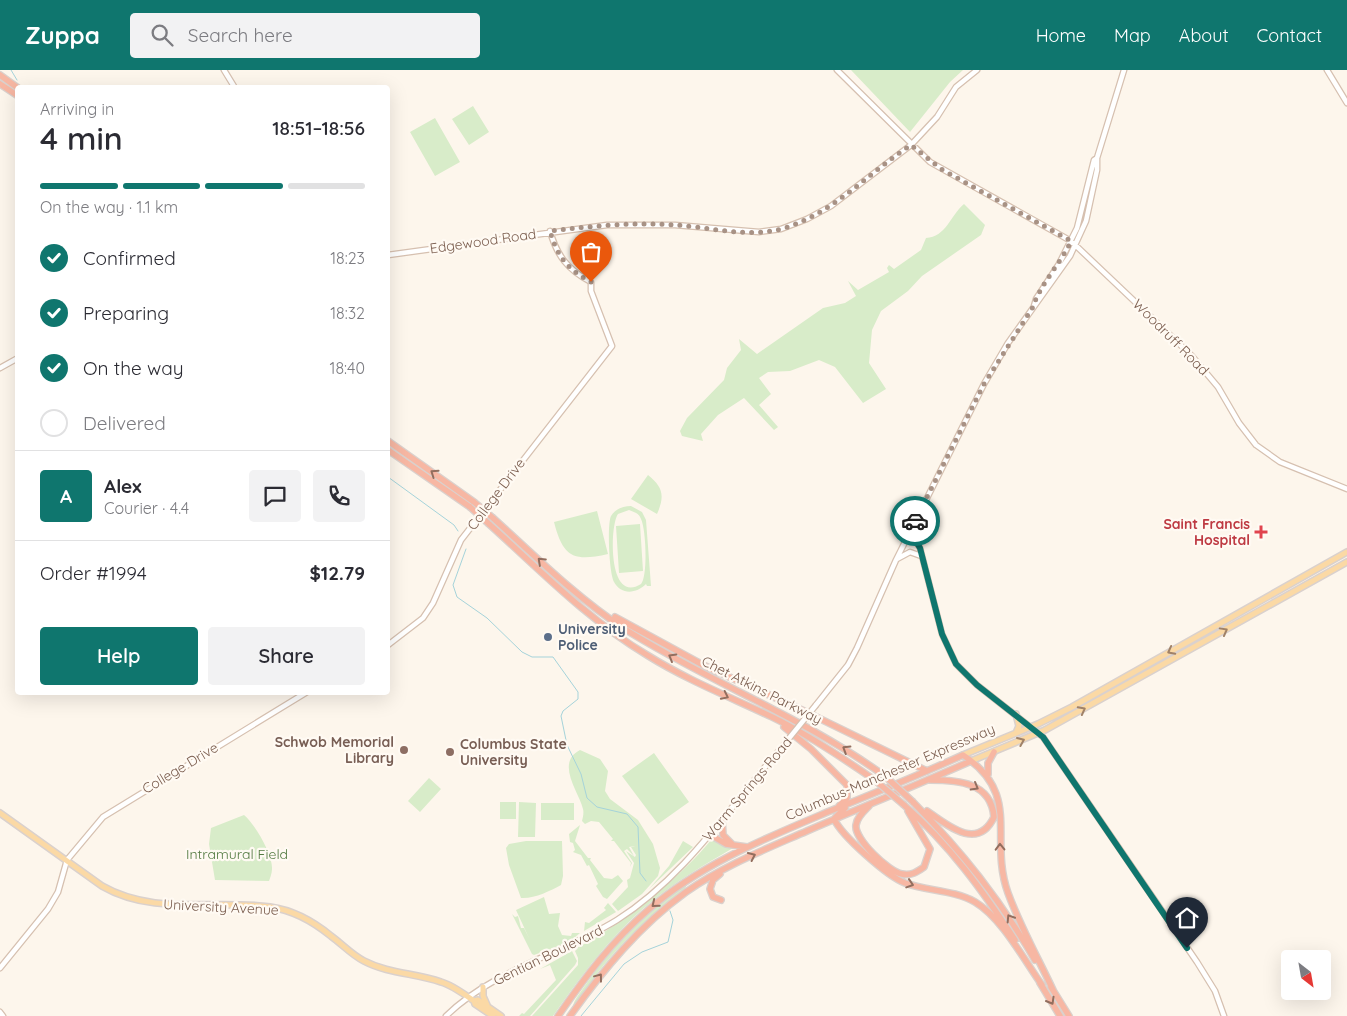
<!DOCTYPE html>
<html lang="en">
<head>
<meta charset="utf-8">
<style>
  :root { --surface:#fff; --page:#f2f2f3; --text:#2b2b33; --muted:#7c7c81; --line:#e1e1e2; --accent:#0f766e }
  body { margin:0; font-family:Quicksand,sans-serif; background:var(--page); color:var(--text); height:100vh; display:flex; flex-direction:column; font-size:19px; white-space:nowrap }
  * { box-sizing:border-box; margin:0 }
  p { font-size:16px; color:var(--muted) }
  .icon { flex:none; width:28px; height:28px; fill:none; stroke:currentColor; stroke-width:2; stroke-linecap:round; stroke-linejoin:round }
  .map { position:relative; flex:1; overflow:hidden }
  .sheet { position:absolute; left:15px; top:15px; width:375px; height:610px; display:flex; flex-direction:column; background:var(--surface); border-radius:5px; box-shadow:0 5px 20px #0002 }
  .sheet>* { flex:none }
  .needle { width:32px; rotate:149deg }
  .controls { position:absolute; left:1281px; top:880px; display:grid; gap:10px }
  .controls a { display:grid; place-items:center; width:50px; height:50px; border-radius:5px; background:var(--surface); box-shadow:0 5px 20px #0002; font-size:25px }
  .pin { position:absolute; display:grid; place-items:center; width:42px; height:42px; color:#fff; margin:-51px -21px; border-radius:50% 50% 50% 0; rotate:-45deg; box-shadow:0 0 5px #0007 }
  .pin .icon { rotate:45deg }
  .courier { position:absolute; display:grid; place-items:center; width:50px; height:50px; margin:-25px; border:4px solid #0f766e; border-radius:50%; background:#fff; color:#222; box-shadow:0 1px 6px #0007 }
  .head em { font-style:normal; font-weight:600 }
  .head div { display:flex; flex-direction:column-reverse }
  .head { display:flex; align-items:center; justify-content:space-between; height:85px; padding:0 25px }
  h1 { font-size:32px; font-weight:600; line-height:38px }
  .bar { display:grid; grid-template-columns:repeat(4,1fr); gap:8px 5px; align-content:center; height:60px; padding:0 25px }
  .bar i { height:6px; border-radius:4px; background:var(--line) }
  .bar .active { background:var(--accent) }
  .bar p { grid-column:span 4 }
  .line { display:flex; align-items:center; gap:12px; padding:0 25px; border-top:1px solid var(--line) }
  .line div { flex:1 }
  .round { display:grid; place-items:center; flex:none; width:52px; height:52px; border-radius:5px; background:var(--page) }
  ol { padding:0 25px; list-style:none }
  li { display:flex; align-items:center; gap:15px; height:55px }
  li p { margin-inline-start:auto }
  li .icon { padding:5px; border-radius:50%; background:var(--accent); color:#fff; stroke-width:4 }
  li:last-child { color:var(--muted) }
  li i { width:28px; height:28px; border:2px solid var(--line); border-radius:50% }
  .button { display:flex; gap:10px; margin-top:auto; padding:10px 25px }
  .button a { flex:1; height:58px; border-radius:5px; background:var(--accent); color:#fff; font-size:20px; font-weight:600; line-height:58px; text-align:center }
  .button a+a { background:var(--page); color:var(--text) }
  header { display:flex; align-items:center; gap:30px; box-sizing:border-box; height:70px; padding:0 25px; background:var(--accent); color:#fff }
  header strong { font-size:24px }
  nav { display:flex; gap:28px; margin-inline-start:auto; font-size:18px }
  .search { width:350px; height:45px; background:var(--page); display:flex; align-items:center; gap:12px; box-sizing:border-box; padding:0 18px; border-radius:5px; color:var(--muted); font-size:19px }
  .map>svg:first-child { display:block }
  .green { fill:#d8ecc9; fill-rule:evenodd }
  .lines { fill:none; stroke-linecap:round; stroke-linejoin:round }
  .stream { stroke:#a5d3da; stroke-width:1 }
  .secondary-casing { stroke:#d6c0b0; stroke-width:7 }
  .primary-casing { stroke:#dad1cd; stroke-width:8 }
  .highway-casing { stroke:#dad1cd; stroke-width:8 }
  .secondary { stroke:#fff; stroke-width:4.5 }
  .primary { stroke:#fbd9a5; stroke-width:5 }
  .highway { stroke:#f7b7a3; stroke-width:5.5 }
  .secondary-bridge-casing { stroke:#d6c0b0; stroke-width:7; stroke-linecap:butt }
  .highway-bridge-casing { stroke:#dad1cd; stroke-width:8; stroke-linecap:butt }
  .secondary-bridge { stroke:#fff; stroke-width:4.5 }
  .highway-bridge { stroke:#f7b7a3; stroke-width:5.5 }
  .oneway { stroke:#936e5e }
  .oneway2 { stroke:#a18267 }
  .done { stroke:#a89285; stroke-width:5; stroke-dasharray:0 9 }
  .route { stroke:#0f766e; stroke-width:6 }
  .health-dot { fill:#e0444e; stroke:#fffaf3; stroke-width:2 }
  .service-dot { fill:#5c6f8a; stroke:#fffaf3; stroke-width:2 }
  .education-dot { fill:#8d6e63; stroke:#fffaf3; stroke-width:2 }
  .labels { text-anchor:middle; stroke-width:4.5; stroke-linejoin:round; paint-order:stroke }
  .street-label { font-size:14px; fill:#7a5c4d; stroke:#fffaf3 }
  .health-label { font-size:14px; font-weight:bold; fill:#be3a42; stroke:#fffaf3; text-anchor:end }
  .service-label { font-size:14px; font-weight:bold; fill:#4e5e75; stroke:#fffaf3; text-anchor:start }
  .education-label { font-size:14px; font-weight:bold; fill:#785e54; stroke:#fffaf3; text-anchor:end }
  .park-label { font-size:14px; fill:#537a41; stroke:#fffaf3 }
</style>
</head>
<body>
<header>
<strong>Zuppa</strong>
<div class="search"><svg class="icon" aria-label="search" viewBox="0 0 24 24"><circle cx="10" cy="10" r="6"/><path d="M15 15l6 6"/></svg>Search here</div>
<nav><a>Home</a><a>Map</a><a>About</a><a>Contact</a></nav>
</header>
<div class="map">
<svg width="1347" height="946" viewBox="0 0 1347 946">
  <rect width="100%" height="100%" fill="#fdf6ec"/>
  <!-- green -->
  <path class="green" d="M851,0H963L950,12L910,62Z
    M473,36L489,62L469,75L452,49Z
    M435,48L460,92L435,106L410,62Z
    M964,134L985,155L981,165L922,206L908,221L881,241L872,260L869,293L886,319L863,333L835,297L819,290L790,301L768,302L759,308L771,324L759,335L778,357L774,360L744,328L718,345L701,364L703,371L682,366L680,361L687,348L724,310L727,298L741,280L739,269L757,284L823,238L845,233L856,226L848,211L858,220L889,202L887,198L889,195L894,199L921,180L926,168C946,167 950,146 964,134Z
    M648,405C663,417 665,426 657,444L631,429Z
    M631,436L642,442L646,450L651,516H647L646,514C636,524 621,525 614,512C609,503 607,454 611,446C615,439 623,436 631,436ZM629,440C634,442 639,443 641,449C646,459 648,506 641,514C607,535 610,454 618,444Z
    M597,441L608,484C573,492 563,487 554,452Z
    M640,454L643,501L619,503L616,456Z
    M580,680L600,689L608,701L605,721L610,729L638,750L653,774L660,798L658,806L642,824L618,841L612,834L628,817L627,810L630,808L634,793L626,781L635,787L636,785L631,777L635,776L629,777L634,786L627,779L624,781L632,793L630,797L631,793L614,771H611L613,769L599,752L591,751L585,754L582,751C583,747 584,743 583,739C579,722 555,693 580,680Z
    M654,683L689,732L658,754L622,706Z
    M429,708L441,719L420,742L408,731Z
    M500,732H516V749H500Z
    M519,732L536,733L535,767H518Z
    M541,733H574V750H541Z
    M244,745C255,754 273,785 272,799C272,803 270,808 269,811L215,810L209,774L211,758Z
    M580,755L575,771L588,788H591L590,790L604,808L612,809L618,805L623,811L607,829L603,827L596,816L598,814L589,795L587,796L581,785L573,782L575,780L573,773L570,772L569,764Z
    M712,769L733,778C704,795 675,812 650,833C611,865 582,905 553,946H532L578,895V888L575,881L578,878L575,879C630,850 685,802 712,769Z
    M526,771H562L563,806L561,815C550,821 534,829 521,828L509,795L506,778L509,774Z
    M683,771L693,777L649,819L669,796Z
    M687,814L685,819C655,841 627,867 603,896C592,909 584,924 573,936C574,930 580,923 584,917C612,876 647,842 687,814Z
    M544,827L549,844L560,843L558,856L562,865L571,866L572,863H580L569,872L534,885L532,884L512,844L515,847L518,846L521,858H524L529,868L516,840Z
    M608,833L616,842L584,861L585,852L589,853L606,840L604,838Z
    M572,881L577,891L575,895L530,946H519L522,943L524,944L556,910L550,895L540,899Z"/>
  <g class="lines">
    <!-- stream -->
    <path class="stream" d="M11,0L17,10
      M388,407L454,455L458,461
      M466,479L453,515L457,527L487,548L522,582L532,587H553L578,622V629L563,641L561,646L567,675L581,704L587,728L597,737L627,744L638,757L640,803L646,811
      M581,946L624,894L642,882L668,872L673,850L670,841"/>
    <defs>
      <path id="secondary" d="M224,0L235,18
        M837,0L930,92L1071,171L1191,285L1218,317L1239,353L1256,375L1280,392L1347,419
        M1327,0L1347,33
        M388,185L607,155H675L759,162L781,159L807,149L831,136L911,75L937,47L956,17L977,0
        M1034,236L1036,229L1059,194L1077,158L1094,90L1097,88L1124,0
        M0,298L18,288
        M910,462L920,478L942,564L956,594L977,615L1043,667L1197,892L1215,921L1224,946
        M897,489L910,482L921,486
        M388,575L423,548L433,533L461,470L612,276L591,221V212C568,200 557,186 550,161
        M816,635L848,595L857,578L896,490L984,314L1008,273L1070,186L1086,151L1097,100V88
        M0,898L48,839L58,822L67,790L103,747L307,622
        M0,942L3,946
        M446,946C493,900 562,884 617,850C685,807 730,736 782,677"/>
      <path id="primary" d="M1016,663L1019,656L1016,644
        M963,685L1038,654L1072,637L1347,482
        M971,691L1045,660L1347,492
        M0,743L102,816C154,846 213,829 270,837C292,840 314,852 331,866C342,874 352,885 364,891C389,904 416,903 441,912C452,915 464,924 474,931L478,930L501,946
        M483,917V926L487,935
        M474,931L475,934L493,946"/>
      <path id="highway" d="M0,5L18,18
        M0,14L18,26
        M388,371L474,432
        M388,380L470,437
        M493,448C535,486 576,527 623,558C708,612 804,647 886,707
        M489,454C539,499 588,550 647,585C687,610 730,627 772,647C809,665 843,688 876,711
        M615,547L705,596L798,638L927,701
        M784,657L811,679L847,715V728L839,736
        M988,704V693L994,682
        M913,732C963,783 999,828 1035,890
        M904,735C949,774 983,821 1015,870
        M869,736C864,741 857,747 856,755C854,769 889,802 902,804C911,806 917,802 924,797L930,779L908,741
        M845,738L834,749C842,766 887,806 905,813C927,821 954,820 975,832C1002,848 1024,890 1042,915
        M927,741C948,756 978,781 994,747C991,712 958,710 930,710
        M722,749L723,765L732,774
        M709,764L726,774L747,777
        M720,804L713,810L710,819L713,827L721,830
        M1040,913L1060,946
        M1051,917L1069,946
        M558,946C585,907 612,871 648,840C701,794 766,768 830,741C875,723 919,705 963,685C1023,725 988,767 1008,823C1020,856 1038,888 1053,920
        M570,946C603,900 639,856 686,822C723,796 766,779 807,761C862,737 917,715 971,691"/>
    </defs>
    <!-- secondary casing -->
    <use href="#secondary" class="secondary-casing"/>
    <!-- primary casing -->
    <use href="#primary" class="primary-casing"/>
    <!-- highway casing -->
    <use href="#highway" class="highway-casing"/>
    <!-- secondary -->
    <use href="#secondary" class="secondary"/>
    <!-- primary -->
    <use href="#primary" class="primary"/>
    <!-- highway -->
    <use href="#highway" class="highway"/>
    <defs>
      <path id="secondary-bridge" d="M782,677L816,635"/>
      <path id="highway-bridge" d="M474,432L493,448
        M470,437L489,454
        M886,707L913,732
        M876,711L904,735"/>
    </defs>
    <!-- secondary-bridge casing -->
    <use href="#secondary-bridge" class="secondary-bridge-casing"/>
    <!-- highway-bridge casing -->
    <use href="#highway-bridge" class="highway-bridge-casing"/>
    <!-- secondary-bridge -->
    <use href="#secondary-bridge" class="secondary-bridge"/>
    <!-- highway-bridge -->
    <use href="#highway-bridge" class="highway-bridge"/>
  </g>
  <!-- one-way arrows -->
  <defs><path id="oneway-chevron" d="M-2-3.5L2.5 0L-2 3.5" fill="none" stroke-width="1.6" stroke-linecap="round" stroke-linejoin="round" transform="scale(1.25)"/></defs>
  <g class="oneway">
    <use href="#oneway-chevron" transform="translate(434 403) rotate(-145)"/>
    <use href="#oneway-chevron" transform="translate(541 491) rotate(-137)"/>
    <use href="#oneway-chevron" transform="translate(672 587) rotate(-150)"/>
    <use href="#oneway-chevron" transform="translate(725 626) rotate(26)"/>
    <use href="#oneway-chevron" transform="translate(846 679) rotate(-148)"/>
    <use href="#oneway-chevron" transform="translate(975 717) rotate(30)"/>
    <use href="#oneway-chevron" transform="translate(1000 777) rotate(-91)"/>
    <use href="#oneway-chevron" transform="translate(752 786) rotate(-25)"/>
    <use href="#oneway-chevron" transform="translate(910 814) rotate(18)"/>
    <use href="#oneway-chevron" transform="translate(655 834) rotate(141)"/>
    <use href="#oneway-chevron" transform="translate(1010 848) rotate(-122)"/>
    <use href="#oneway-chevron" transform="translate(599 907) rotate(-53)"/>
    <use href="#oneway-chevron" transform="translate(1051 931) rotate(60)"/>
  </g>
  <g class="oneway2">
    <use href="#oneway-chevron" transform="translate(1224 561) rotate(-29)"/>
    <use href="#oneway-chevron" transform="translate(1171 581) rotate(152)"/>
    <use href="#oneway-chevron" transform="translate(1082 640) rotate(-28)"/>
    <use href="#oneway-chevron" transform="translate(1021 671) rotate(-23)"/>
  </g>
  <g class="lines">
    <!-- done -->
    <path class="done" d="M591,212C568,200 557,186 550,161C592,156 633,152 675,155C709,157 748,168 781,159C832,145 868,103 911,75L941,99L1071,171C1061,193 1039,216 1033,237L984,314L915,451"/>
    <!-- route -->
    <path class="route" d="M915,451L910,462L920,478L942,564L956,594L977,615L1043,667L1187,878"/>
  </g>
  <!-- markers -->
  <path class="health-dot" d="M1258.5 454.5h5v5h5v5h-5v5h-5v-5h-5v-5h5z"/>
  <circle class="service-dot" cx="548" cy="567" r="5"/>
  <g class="education-dot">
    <circle cx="404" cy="680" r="5"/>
    <circle cx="450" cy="682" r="5"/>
  </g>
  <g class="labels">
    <!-- street labels -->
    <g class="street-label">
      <text transform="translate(483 171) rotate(-8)" y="5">Edgewood Road</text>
      <text transform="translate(1171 267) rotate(45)" y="5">Woodruff Road</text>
      <text transform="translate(496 424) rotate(-53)" y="5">College Drive</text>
      <text transform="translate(762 620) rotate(27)" y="5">Chet Atkins Parkway</text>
      <text transform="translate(180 698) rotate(-31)" y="5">College Drive</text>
      <text transform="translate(890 702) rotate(-23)" y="5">Columbus-Manchester Expressway</text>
      <text transform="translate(747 719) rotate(-50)" y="5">Warm Springs Road</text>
      <text transform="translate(221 837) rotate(3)" y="5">University Avenue</text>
      <text transform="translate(548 885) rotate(-26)" y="5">Gentian Boulevard</text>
    </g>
    <!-- health labels -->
    <g class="health-label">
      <text x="1250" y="459">Saint Francis<tspan x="1250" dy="16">Hospital</tspan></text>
    </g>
    <!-- service labels -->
    <g class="service-label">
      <text x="558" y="564">University<tspan x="558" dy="16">Police</tspan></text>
    </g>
    <!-- education labels -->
    <g class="education-label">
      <text x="394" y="677">Schwob Memorial<tspan x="394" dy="16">Library</tspan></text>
      <text x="460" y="679" text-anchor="start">Columbus State<tspan x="460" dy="16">University</tspan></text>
    </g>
    <!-- park labels -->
    <g class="park-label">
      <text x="237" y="789">Intramural Field</text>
    </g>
  </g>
</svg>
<div class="controls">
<a><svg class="needle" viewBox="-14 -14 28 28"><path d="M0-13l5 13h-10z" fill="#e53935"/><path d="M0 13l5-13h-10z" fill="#7c7c81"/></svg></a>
</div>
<div class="pin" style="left:591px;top:212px;background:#ea580c"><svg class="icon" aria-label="bag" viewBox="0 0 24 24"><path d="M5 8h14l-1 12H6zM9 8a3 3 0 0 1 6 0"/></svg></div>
<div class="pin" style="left:1187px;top:878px;background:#1f2937"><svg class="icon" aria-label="home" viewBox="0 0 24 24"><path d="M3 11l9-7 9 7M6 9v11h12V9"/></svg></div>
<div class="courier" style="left:915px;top:451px"><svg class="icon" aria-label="car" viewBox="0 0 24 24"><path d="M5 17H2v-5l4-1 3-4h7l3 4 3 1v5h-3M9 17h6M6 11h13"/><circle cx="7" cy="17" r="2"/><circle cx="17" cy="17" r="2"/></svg></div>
<section class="sheet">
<div class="head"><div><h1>4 min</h1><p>Arriving in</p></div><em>18:51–18:56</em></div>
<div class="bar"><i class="active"></i><i class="active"></i><i class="active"></i><i></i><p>On the way · 1.1 km</p></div>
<ol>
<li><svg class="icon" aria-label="check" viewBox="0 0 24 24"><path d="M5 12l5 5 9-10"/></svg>Confirmed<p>18:23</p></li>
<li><svg class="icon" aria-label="check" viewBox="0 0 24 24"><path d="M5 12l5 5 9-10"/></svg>Preparing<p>18:32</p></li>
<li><svg class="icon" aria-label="check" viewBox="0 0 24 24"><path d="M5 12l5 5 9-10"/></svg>On the way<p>18:40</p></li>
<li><i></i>Delivered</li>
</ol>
<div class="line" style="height:90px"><b class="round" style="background:var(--accent);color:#fff">A</b><div><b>Alex</b><p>Courier · 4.4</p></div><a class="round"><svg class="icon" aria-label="chat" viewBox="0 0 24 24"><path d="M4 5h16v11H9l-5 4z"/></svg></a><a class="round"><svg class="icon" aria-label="phone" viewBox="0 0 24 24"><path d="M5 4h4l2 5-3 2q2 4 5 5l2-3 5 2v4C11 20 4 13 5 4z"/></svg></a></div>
<div class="line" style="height:65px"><div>Order #1994</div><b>$12.79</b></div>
<div class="button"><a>Help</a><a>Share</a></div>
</section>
</div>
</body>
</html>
